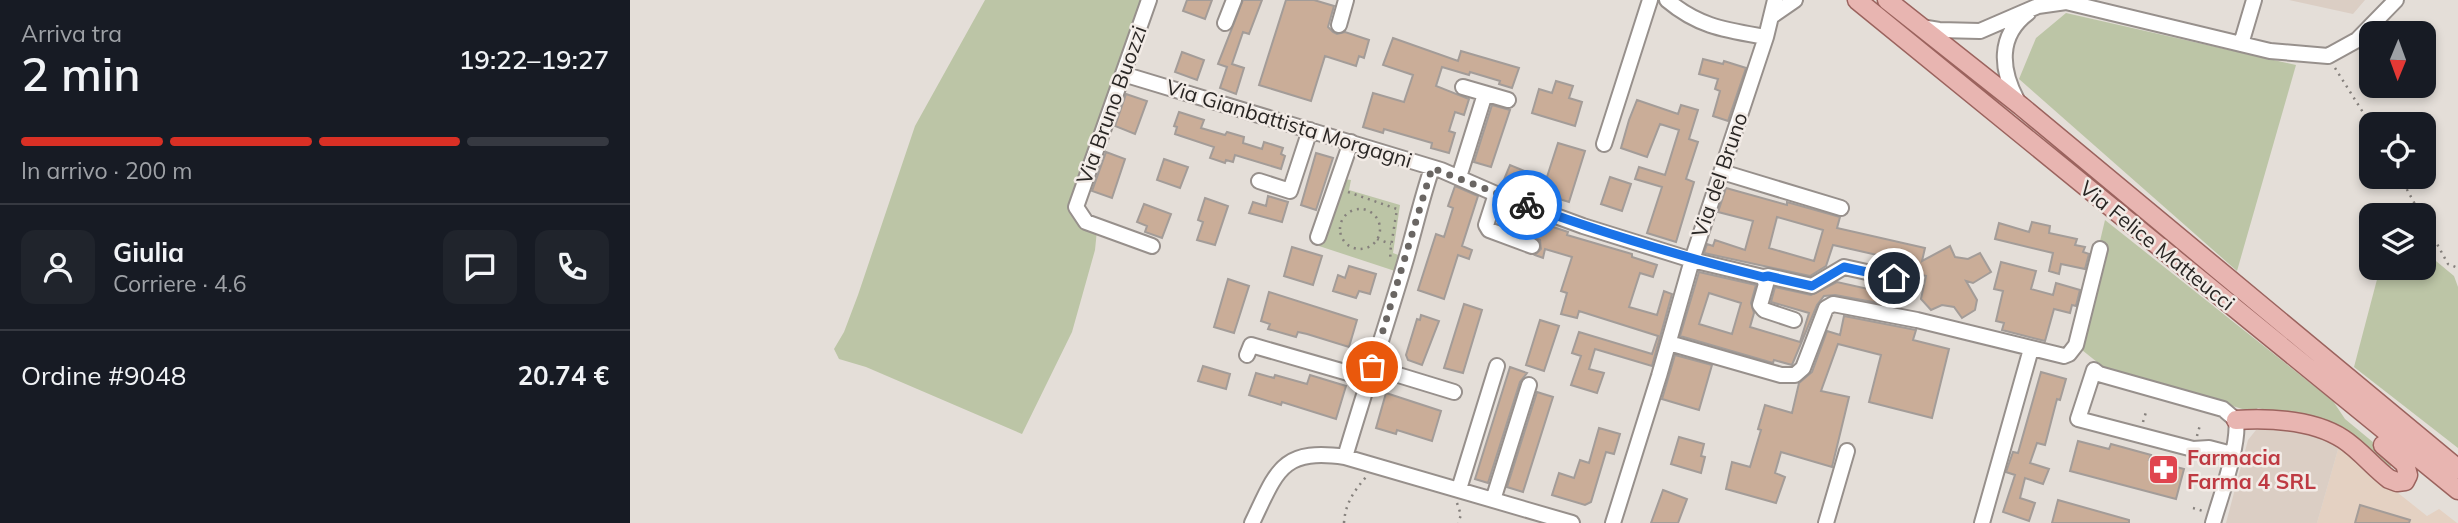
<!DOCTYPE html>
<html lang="it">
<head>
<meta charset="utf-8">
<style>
  :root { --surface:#171b24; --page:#20242c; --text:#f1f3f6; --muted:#9ea1a6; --line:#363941; --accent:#d93025 }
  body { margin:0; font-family:Mulish,sans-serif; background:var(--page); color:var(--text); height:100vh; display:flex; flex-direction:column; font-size:26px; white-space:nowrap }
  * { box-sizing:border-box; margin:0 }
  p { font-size:23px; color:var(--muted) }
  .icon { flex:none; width:38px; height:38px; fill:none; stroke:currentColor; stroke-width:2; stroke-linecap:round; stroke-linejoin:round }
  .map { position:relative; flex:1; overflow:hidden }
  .panel { display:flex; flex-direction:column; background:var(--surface); width:630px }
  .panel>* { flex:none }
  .needle { width:46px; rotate:181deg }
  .buttons { position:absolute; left:1729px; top:21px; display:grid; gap:14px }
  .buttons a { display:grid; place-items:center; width:77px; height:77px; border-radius:14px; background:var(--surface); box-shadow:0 4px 10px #0003; font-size:35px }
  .pin { position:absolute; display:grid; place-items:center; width:60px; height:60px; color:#fff; margin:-30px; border:4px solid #fff; border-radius:50%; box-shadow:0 2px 7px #0007 }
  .courier { position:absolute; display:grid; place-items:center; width:70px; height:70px; margin:-35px; border:5px solid #1a73e8; border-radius:50%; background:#fff; color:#222; box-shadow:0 2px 9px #0007 }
  .summary em { font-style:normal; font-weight:600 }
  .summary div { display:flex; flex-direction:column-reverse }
  .summary { display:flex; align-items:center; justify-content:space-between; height:119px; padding:0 21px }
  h1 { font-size:46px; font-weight:600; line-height:52px }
  .bar { display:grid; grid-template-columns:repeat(4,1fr); gap:10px 7px; align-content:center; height:84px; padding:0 21px }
  .bar i { height:9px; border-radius:5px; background:var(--line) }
  .bar .on { background:var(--accent) }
  .bar p { grid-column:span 4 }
  .line { display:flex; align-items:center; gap:18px; padding:0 21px; border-top:2px solid var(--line) }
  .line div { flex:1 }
  .round { display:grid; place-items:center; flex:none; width:74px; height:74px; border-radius:14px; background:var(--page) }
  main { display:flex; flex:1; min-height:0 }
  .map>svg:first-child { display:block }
  .commercial { fill:#e4d1c2 }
  .built { fill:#dbcec4 }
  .green { fill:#bcc5a6 }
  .building { fill:#caad98; stroke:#a39c98; stroke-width:2; fill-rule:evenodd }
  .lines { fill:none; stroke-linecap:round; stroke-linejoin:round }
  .minor-casing { stroke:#97908c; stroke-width:18 }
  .major-casing { stroke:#9b635e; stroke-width:21 }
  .path { stroke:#85807c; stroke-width:2.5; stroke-dasharray:2 5; stroke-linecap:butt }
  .minor { stroke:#fff; stroke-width:14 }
  .major { stroke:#e8b5b1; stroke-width:18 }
  .done { stroke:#6a6663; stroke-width:7; stroke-dasharray:0 12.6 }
  .route { stroke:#1a73e8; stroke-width:9 }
  .labels { text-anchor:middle; stroke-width:5; stroke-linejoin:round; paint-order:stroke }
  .street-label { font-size:21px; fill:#292624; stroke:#f2ebe6 }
  .health-label { font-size:21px; font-weight:bold; fill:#be3a42; stroke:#f2ebe6; text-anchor:start }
</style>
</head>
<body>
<main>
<section class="panel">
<div class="summary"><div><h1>2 min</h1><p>Arriva tra</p></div><em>19:22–19:27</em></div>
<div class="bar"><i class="on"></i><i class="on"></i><i class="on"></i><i></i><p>In arrivo · 200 m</p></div>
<div class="line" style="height:126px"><a class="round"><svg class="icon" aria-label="person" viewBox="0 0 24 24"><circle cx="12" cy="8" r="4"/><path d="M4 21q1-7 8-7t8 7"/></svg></a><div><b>Giulia</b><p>Corriere · 4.6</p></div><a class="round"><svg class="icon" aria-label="chat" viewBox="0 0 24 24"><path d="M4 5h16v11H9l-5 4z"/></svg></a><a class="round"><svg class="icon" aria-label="phone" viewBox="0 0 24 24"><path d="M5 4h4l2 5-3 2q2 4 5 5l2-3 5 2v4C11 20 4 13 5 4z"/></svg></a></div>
<div class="line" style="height:91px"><div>Ordine #9048</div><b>20.74 €</b></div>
</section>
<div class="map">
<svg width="1828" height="523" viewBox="0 0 1828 523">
  <rect width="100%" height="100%" fill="#e4ded8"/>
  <!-- commercial -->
  <path class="commercial" d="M1709,446L1797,516L1809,509L1827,523H1687Z"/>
  <!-- built -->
  <path class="built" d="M1659,0H1735L1723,14Z
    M1648,425L1701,440L1709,446L1687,523H1596L1618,440L1626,430Z"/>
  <!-- green -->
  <path class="green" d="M355,0H514L443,209L467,230L465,250L442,332L392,434L236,367L209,359L204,349L214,332L228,295L285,126Z
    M1436,13L1666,65L1607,271L1389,79L1406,38Z
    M714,179L721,180L719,190L770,205L763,253L771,256L768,272L689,246Z
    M1475,220L1703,401L1715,419L1767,462L1760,467L1716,433L1693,423L1628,408L1622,412L1472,366L1452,350L1446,342Z
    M1794,236L1806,261L1824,276L1828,287V448L1724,367L1750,268H1794Z"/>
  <!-- building -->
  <path class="building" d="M557,0H582L575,19L553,11Z
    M613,0H632L619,34L613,32L602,64L614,68L606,94L590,88L597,67L588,64Z
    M656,0H684L704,6L698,27L703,32L707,34L715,32L739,40L734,58L729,56L726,66L695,56L681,101L629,85Z
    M763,38L828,61L831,51L889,68L882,88L869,84L870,81L840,72L839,75L812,67L806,86L839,99L834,115L825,112L819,131L825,133L819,153L801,148L802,143L754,129L753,133L733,127L743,93L774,102L783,75L753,65Z
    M552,52L574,60L567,80L545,72Z
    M1073,59L1093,64L1094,61L1116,68L1098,121L1083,116L1090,91L1085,89L1088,79L1069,74Z
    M926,81L943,86L939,98L952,102L945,126L902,113L909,89L922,93Z
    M496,94L517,101L505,134L485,126Z
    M1007,100L1048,114L1051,105L1068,110L1059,139L1068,142L1056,179L1064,182L1046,242L1017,233L1032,187L1005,179L1009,167L1035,175L1049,130L1030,124L1017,157L991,148L999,120Z
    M862,105L880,110L861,167L844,162Z
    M549,112L574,120L571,128L595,135L597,132L614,137L613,143L632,149L634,142L653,148L651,154L655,156L651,169L605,155L603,162L596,160L595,163L580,158L584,147L545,134L547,127L544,126Z
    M928,143L955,151L939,202L894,188V190L873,182L880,165L916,180Z
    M476,152L495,159L482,198L462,191Z
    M686,153L703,158L686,210L671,205Z
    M534,159L558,167L550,188L527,180Z
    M980,177L1001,184L992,211L971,204Z
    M825,186L848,196L832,246L842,250L839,259L828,255L814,299L788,290L806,234L814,237L823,208L818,206Z
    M1096,188L1157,205V202L1210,217L1207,228L1295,248L1292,261L1320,246L1325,257L1338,259L1350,253L1361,272L1343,283L1336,281L1347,300L1345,310L1332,318L1324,307L1312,305L1301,310L1291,299L1296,276L1275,271L1287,264L1203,245L1196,266L1180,276L1074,253L1077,244L1083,246L1085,240L1115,250L1123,221L1088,212ZM1147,217L1193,230L1184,261L1139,248Z
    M638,196L658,202L652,222L619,213L623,202L636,206Z
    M575,198L598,206L585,245L567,240L573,222L568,220Z
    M514,204L541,214L532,238L515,232L517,226L507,222Z
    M875,208L923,225V227L938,232L937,235L1002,254V257L1027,265L1023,277L1010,273L999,307L1027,315L1034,291L1042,294L1022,366L965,349L959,369L974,373L967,393L941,385L951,356L942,353L949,332L1022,354L1028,336L949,311L947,318L931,314L937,293L931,291L942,257L915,249L913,258L905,255L911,249L910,240L891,232L892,228L874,222L875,218L872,217Z
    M1402,222L1420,226L1419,233L1447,239L1445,245L1455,247L1453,252L1459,254L1455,269L1431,264L1429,274L1419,271L1423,253L1365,239L1369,223L1399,232Z
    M662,247L692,256L683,285L654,276Z
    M1371,262L1406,271L1401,289L1423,295L1426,283L1450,290L1446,306L1442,305L1440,313L1424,309L1415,341L1372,330L1374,323L1366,321L1373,291L1364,289Z
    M719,266L746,274L740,294L729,291L726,298L703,291L708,275L715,278Z
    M1069,272L1126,285L1121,303L1124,313L1120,327L1170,342L1179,313L1141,302L1145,287L1181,295L1207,282L1256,293L1254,304L1205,295L1194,296L1187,305L1162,365L1144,360L1143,363L1050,336ZM1079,293L1111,303L1102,334L1069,324Z
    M598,279L619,286L604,333L584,327Z
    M639,292L727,320L719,347L677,334L668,332L666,337L638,329L640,324L631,321Z
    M834,304L852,310L833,373L814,368Z
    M791,315L809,321L792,365L778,360L776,355L787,319L790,320Z
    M1214,316L1286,330L1283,340L1319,349L1302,418L1239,402L1251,355L1208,344L1191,391L1219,397L1202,467L1151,452L1145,473L1155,477L1146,503L1096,489L1102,462L1120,467L1131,430L1128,429L1135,405L1162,413L1169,383L1182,372L1197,331L1210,335Z
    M910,320L929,326L914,371L896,365Z
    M1045,355L1082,365L1069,410L1032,399Z
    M573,366L600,374L596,389L568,381Z
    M880,367L897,373L890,382L858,483L845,479Z
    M1411,372L1436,379L1430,400L1427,399L1415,445L1407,443L1400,463L1419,469L1413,484L1395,478L1390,498L1405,503L1399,521L1373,512L1385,475L1376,472L1383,452L1388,453Z
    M626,373L644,378L645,375L677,384L680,375L716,386L706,419L652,402L651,405L619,395Z
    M907,392L923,397L893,492L877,487Z
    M756,393L811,411L802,441L767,430L766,434L746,428Z
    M969,428L990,434L984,454L976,452L961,502L955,505L922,495L929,473L944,478L950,460L959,463Z
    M1049,437L1074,444L1071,456L1075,457L1071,473L1041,464Z
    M1448,441L1479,449L1481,444L1521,455L1519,460L1554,469L1546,499L1440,471Z
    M1033,490L1057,499L1048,523H1021Z
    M1428,500L1499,520V523H1422Z
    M1730,505L1780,520L1779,523H1725Z"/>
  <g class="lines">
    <defs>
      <path id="minor" d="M519,0L446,207L456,222L522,246
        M1037,0C1069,27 1096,30 1136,37
        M1142,16L1165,0
        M595,23L604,0
        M709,25L716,0
        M1291,27L1309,30L1350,31L1408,6L1436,2L1640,51L1698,56L1727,40L1766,0
        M1611,44L1624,0
        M493,74L811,170L866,194L953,226L1062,260L1133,277L1136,284L1130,305L1134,310L1164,320
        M833,87L878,100
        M1387,100C1371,70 1367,36 1398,13
        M974,144L1020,0
        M1092,172L1211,208
        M829,177L855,94
        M629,181L660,191L680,130
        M866,194L856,225L859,230L902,246
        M688,237L721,142
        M1133,277L1138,276L1182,286L1214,267L1264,278
        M1039,343L1151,375H1165L1173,368L1196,308L1203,304L1287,320L1434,356L1439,354L1446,345L1470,249
        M617,355L621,345L739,379
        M742,367L824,392
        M715,457C734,393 755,330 774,266C784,233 791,200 802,168
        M829,489L867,366
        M863,500L899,385
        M622,523C647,471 651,448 715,457L942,523
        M983,523L1029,376L1062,260L1136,37L1145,0
        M1196,523L1217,451
        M1352,523L1401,349
        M1583,523C1590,498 1610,444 1606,420L1593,409L1469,374L1464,370L1448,419L1563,449L1579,448L1602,454"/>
      <path id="major" d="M1227,0L1828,490
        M1257,0L1391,106L1828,469
        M1606,420C1640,418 1684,420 1713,439C1730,450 1743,467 1759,479L1767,482L1775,481L1778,475L1775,464L1753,445"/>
    </defs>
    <!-- minor casing -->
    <use href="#minor" class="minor-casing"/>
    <!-- major casing -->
    <use href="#major" class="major-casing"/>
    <!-- path -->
    <path class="path" d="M1705,68L1741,125
      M1770,177L1791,215
      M718,192L767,209L760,253L761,261
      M710 229a20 20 0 1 1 40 0a20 20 0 1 1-40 0Z
      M1794,220L1818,264L1828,268
      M747,239L761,244
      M1513,422L1516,412
      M1567,436L1570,425
      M827,503L831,515L828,523
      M1563,508L1573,511
      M714,523C715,504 724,491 736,477"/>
    <!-- minor -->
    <use href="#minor" class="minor"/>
    <!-- major -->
    <use href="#major" class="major"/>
  </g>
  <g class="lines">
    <!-- done -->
    <path class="done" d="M742,367L802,168L897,205"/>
    <!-- route -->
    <path class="route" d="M897,205C975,234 1053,257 1133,277L1138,276L1182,286L1214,267L1264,278"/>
  </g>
  <!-- icons -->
  <defs>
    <symbol id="pharmacy-square" viewBox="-11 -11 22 22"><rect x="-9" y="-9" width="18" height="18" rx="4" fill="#e0444e" stroke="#f2ebe6"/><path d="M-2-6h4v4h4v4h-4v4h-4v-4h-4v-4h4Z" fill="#fff"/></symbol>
  </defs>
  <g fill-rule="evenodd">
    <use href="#pharmacy-square" x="1516" y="452" width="35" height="35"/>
  </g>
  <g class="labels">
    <!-- street labels -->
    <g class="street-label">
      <text transform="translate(482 105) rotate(-70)" y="7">Via Bruno Buozzi</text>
      <text transform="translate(659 124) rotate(17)" y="7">Via Gianbattista Morgagni</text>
      <text transform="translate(1090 175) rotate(-71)" y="7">Via del Bruno</text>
      <text transform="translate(1527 246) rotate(39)" y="7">Via Felice Matteucci</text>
    </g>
    <!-- health labels -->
    <g class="health-label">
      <text x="1557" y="465">Farmacia<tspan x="1557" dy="24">Farma 4 SRL</tspan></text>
    </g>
  </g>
</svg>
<div class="buttons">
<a><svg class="needle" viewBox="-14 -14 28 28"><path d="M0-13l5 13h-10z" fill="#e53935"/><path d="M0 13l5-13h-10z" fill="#9ea1a6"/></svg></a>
<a><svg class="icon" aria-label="locate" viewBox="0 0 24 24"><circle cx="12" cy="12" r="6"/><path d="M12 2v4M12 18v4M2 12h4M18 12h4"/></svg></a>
<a><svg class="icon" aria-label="layers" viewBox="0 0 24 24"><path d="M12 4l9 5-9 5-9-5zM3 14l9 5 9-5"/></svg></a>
</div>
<div class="pin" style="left:742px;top:367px;background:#ea580c"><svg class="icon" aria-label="bag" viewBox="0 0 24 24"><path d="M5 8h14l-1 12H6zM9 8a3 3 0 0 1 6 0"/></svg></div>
<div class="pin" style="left:1264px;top:278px;background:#1f2937"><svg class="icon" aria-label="home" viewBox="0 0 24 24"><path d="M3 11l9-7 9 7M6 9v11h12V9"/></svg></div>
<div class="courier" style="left:897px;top:205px"><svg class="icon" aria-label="bike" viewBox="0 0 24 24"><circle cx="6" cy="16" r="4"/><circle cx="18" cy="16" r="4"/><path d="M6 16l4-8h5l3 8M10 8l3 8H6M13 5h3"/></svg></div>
</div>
</main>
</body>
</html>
